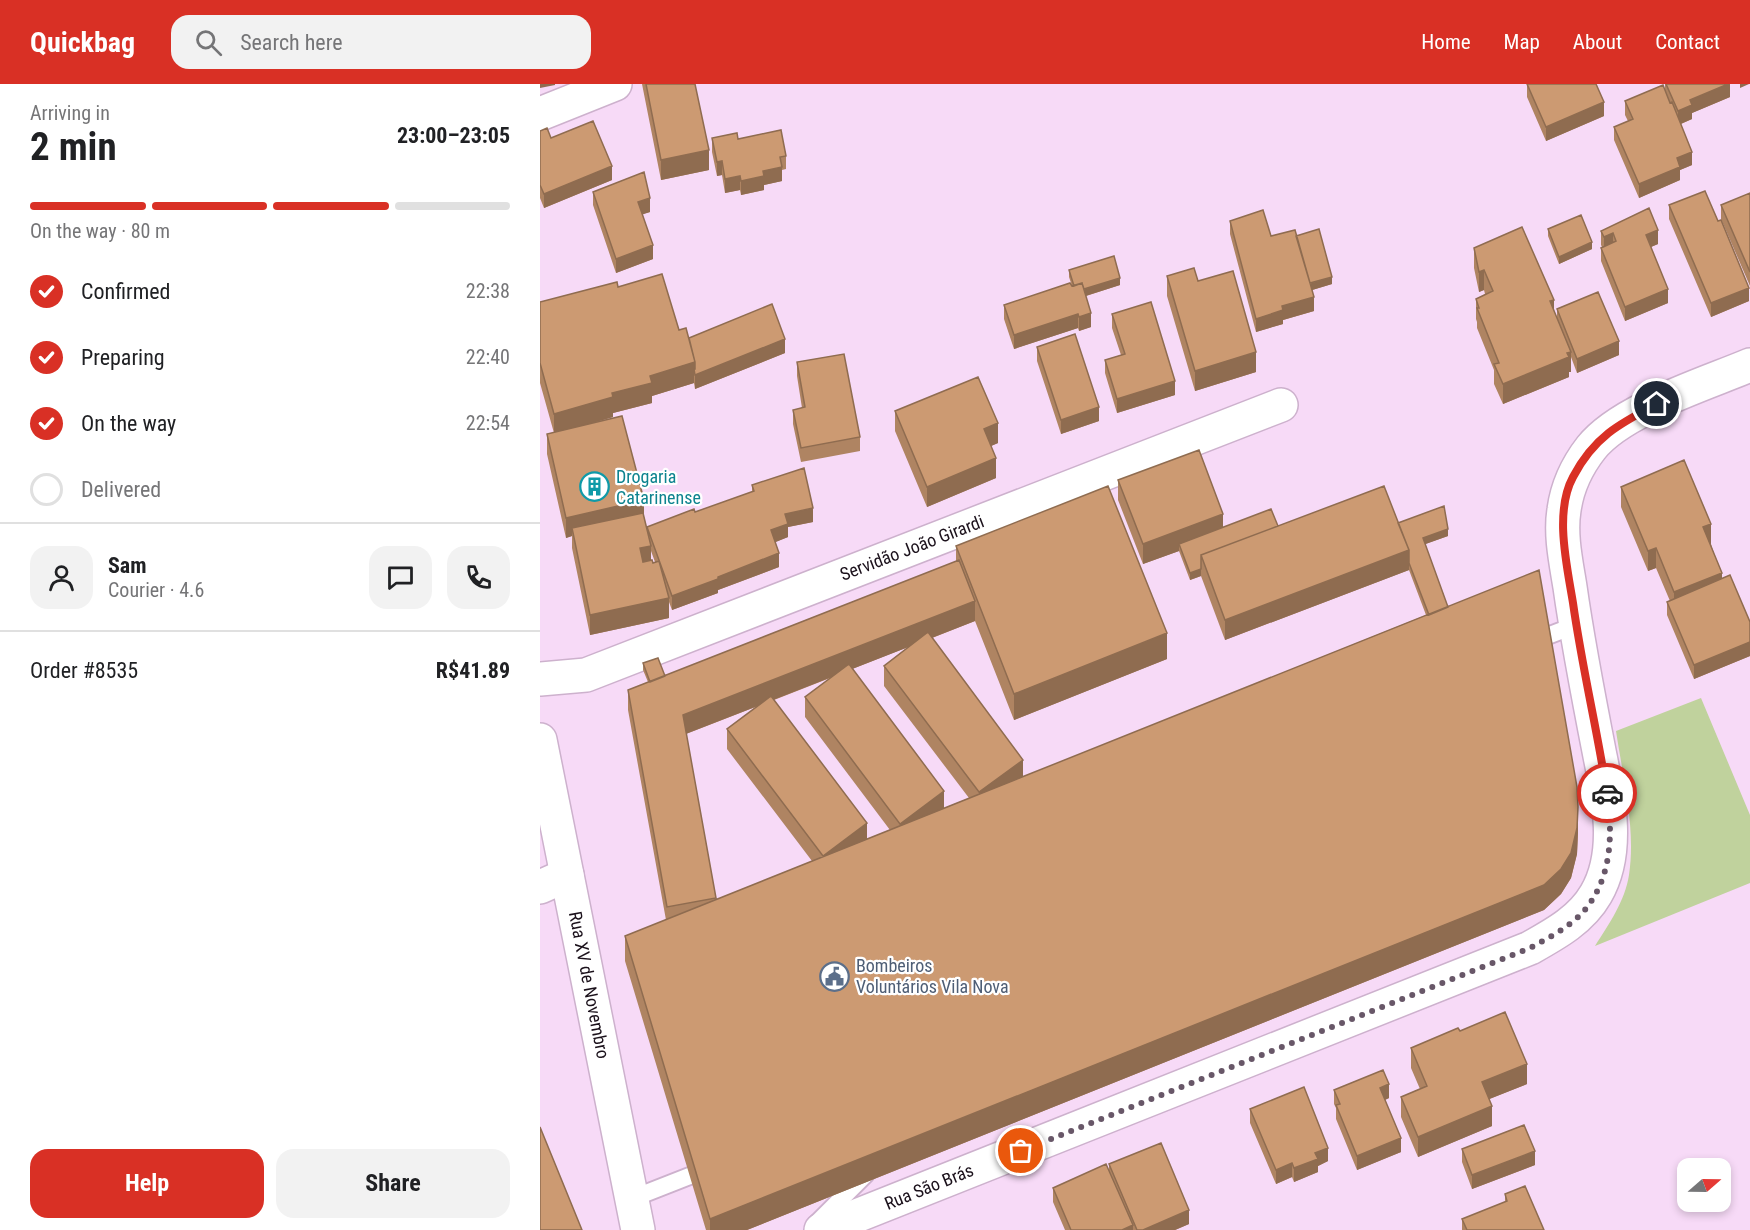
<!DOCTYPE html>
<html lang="en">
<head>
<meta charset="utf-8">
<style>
  :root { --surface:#fff; --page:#f2f2f2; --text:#202124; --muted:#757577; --line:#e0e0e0; --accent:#d93025 }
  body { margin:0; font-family:"Roboto Condensed",sans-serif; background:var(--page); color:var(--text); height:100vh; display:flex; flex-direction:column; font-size:22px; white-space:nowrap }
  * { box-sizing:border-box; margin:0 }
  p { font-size:20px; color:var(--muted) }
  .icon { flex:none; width:33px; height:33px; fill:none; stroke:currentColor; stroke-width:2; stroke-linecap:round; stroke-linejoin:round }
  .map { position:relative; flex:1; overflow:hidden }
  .panel { display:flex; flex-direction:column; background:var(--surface); width:540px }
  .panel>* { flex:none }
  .needle { width:39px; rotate:70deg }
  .tools { position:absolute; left:1137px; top:1074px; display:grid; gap:12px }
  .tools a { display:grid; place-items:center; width:54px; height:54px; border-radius:12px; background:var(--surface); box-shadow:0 3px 9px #0003; font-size:30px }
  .pin { position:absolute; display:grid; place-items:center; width:51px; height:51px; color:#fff; margin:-26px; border:3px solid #fff; border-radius:50%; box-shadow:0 2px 6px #0007 }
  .courier { position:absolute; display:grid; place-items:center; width:60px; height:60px; margin:-30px; border:4px solid #d93025; border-radius:50%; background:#fff; color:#222; box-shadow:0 2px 8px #0007 }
  .summary em { font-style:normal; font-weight:700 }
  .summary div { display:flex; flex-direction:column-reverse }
  .summary { display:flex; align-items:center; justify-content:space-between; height:102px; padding:0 30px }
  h1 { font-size:39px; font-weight:700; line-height:45px }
  .bar { display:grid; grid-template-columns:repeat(4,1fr); gap:9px 6px; align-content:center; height:72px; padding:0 30px }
  .bar i { height:8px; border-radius:4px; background:var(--line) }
  .bar .active { background:var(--accent) }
  .bar p { grid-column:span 4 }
  .line { display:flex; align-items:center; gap:15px; padding:0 30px; border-top:2px solid var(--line) }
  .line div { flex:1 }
  .round { display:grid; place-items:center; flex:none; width:63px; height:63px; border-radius:18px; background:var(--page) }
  ol { padding:0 30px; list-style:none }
  li { display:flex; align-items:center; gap:18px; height:66px }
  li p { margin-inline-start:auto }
  li .icon { padding:6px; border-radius:50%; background:var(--accent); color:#fff; stroke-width:4 }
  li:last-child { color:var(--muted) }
  li i { width:33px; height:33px; border:3px solid var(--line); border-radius:50% }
  .primary-button { display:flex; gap:12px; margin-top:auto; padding:12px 30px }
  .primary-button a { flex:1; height:69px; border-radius:18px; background:var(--accent); color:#fff; font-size:24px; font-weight:700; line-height:69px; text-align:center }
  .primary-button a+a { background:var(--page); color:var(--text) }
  header { display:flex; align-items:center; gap:36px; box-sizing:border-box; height:84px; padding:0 30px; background:var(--accent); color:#fff }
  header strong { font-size:28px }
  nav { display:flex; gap:33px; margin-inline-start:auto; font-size:21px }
  .search { width:420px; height:54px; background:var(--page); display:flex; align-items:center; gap:15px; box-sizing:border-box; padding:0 21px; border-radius:18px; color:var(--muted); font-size:22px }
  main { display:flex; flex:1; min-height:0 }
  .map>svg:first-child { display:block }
  .green { fill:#c0d29d }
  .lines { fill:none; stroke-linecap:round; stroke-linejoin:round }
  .lane-casing { stroke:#cdb1cd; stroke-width:20 }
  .street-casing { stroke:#cdb1cd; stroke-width:36 }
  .secondary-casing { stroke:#cdb1cd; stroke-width:36 }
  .primary-casing { stroke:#cdb1cd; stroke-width:36 }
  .lane { stroke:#fff; stroke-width:16 }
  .street { stroke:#fff; stroke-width:33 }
  .secondary { stroke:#fff; stroke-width:33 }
  .primary { stroke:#fff; stroke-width:33 }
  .wall { fill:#af8462; fill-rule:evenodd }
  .shaded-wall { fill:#8f6c50 }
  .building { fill:#cc9a72; stroke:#8f6c50; stroke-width:1.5 }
  .done { stroke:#685768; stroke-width:6; stroke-dasharray:0 10.8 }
  .route { stroke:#d93025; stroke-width:8 }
  .labels { text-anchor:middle; stroke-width:4.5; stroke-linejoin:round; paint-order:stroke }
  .culture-label { font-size:18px; fill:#0d838f; stroke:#fff; text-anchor:start }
  .street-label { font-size:18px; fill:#1b111b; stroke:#fff }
  .service-label { font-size:18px; fill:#4e5e75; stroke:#fff; text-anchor:start }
</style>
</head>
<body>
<header>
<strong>Quickbag</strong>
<div class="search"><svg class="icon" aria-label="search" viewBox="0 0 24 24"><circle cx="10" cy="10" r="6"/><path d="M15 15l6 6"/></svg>Search here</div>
<nav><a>Home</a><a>Map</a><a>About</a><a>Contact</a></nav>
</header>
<main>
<section class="panel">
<div class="summary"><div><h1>2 min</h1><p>Arriving in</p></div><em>23:00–23:05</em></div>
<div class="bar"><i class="active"></i><i class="active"></i><i class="active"></i><i></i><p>On the way · 80 m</p></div>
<ol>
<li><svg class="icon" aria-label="check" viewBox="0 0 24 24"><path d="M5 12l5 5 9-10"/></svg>Confirmed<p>22:38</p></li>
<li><svg class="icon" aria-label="check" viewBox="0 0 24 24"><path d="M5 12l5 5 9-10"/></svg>Preparing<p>22:40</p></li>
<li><svg class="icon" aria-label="check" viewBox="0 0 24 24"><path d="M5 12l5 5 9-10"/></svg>On the way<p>22:54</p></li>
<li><i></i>Delivered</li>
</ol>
<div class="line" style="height:108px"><a class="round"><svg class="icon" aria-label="person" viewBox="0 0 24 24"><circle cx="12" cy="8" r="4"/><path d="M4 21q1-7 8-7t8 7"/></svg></a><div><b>Sam</b><p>Courier · 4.6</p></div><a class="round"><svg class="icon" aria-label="chat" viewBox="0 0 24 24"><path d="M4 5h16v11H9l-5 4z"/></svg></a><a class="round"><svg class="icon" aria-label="phone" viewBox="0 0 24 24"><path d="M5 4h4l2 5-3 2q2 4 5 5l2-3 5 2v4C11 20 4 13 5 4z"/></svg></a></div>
<div class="line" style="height:78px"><div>Order #8535</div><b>R$41.89</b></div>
<div class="primary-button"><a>Help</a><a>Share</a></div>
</section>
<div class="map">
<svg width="1210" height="1146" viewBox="0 0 1210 1146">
  <rect width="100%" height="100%" fill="#f7daf7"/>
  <!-- green -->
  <path class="green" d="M1161,614L1210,731V799L1055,862C1069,840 1085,817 1089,791C1096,744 1083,694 1076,647Z"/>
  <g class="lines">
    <defs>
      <path id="lane" d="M989,559L1036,541
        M91,1115L170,1084
        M276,1140L326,1090"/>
      <path id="street" d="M0,30L75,0
        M0,595L46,591L741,321
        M0,803L27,791"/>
      <path id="secondary" d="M281,1146L990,864C1015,850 1041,836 1056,810C1080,769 1069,716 1060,672C1049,616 1038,560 1030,503C1026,478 1020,451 1024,426C1027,404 1037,382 1051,364C1081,326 1165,300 1210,281"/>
      <path id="primary" d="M0,656L98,1146"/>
    </defs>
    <!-- lane casing -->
    <use href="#lane" class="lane-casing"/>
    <!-- street casing -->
    <use href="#street" class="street-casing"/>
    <!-- secondary casing -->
    <use href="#secondary" class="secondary-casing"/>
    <!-- primary casing -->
    <use href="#primary" class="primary-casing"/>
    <!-- lane -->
    <use href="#lane" class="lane"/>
    <!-- street -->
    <use href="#street" class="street"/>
    <!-- secondary -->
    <use href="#secondary" class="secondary"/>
    <!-- primary -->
    <use href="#primary" class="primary"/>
  </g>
  <!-- wall -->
  <path class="wall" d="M102,0H155L169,86L121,96Z
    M987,0L1064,32L1006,57L987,13Z
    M1125,0H1190V13L1152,29V35L1141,40L1152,81L1140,86V96L1099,114L1074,56V43L1088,37L1085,31V17L1125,6Z
    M0,47L72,96L4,124L0,114Z
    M172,54L246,72V85L242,86V97L224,101V106L201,111L200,106L185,109L182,91L177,92L172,68Z
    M53,108L110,128L102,130L113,175L76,189L53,121Z
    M1210,109V202L1181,135V121Z
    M1129,121L1209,217L1171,233L1129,135Z
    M690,137L731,152H756L792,200L772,206L774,227L743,236V240L716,248L690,150Z
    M1008,145L1052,165L1019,180L1008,152Z
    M1061,147L1118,160L1111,163L1128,219L1085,237L1061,177V164L1062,163L1061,161Z
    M934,164L1014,227L1017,234V225L1079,271L1037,289L1031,273V288H1029V293L963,320L954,300V286L937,244V238L936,235V215L945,210L944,206L939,208L934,184Z
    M529,186L580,201L546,212L551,243L539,247L538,244L474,265L464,235V221L532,202L529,193Z
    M627,192L658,197L716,288L655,307L627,212Z
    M78,203L139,246L149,254L245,269L155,305L154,299L112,312V319L73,329V333L50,340L104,433L107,446V443L155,428L212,408V401L273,438L248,443V453L235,458L239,483L178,506V509L132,526L129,518V534L50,551L32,464V452L26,454L7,370V350L14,349L0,299V218ZM111,467L115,478L113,479L111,477Z
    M572,230L635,311L577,329L565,289V276L581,271L572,244Z
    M497,263L559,337L521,350L497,277Z
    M257,278L320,353V367L261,378L253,340V326L262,324L257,292Z
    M355,327L458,359L451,362L456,394L387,423L355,347Z
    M578,396L683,443L858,439L908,452L885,460L908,523L1038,748L1037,770L1031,794L1021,810L1004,826L207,1146H166L85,877V852L126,836L88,626V606L108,598L103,586V579L125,592L416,478V462L627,575L474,636L435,537L392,554L483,693L886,531L869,486L685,556L661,492L650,496L639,467L603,480L578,416ZM368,563L344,582V602L429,714L404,724L312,585ZM290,594L265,613V633L350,746L327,755L234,616ZM218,622L187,645V665L272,777L176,816L146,650Z
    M1081,403L1171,460L1182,495L1210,538V572L1154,595L1127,531V518L1130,517L1116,484L1108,487L1081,423Z
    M920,947L987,1000L949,1015L952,1042L878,1073L861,1033V1013L880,1005L871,984V964Z
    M794,1006L849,1014L845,1016L861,1068L817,1086L796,1035V1024L794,1020Z
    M710,1025L788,1077L778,1082V1088L754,1098L752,1093L736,1100L710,1039Z
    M922,1065L995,1081L932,1105L922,1078Z
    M569,1080L649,1140L635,1146H525L513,1118V1104L569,1087Z
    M965,1110L1004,1146H922V1135L965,1118Z"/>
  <!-- shaded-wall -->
  <path class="shaded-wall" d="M0,0H15V1L0,4Z
    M1188,0H1190V13L1152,29V35L1138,41V27L1150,16Z
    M1200,0H1209L1200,4Z
    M1064,18V32L1006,57V43Z
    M169,66V86L121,96V76Z
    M1152,68V81L1140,86V96L1099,114V100L1137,74Z
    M182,77V91L177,92V78Z
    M72,82V96L4,124V110Z
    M242,83V97L224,101V106L201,111V97L223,87Z
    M200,92V106L185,109V95Z
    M110,114V128L98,132V118Z
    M1118,146V160L1106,165V151Z
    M1073,149V163L1064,167V153Z
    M1052,158V165L1019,180V173Z
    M113,161V175L76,189V175Z
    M944,186V206L939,208V188Z
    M792,193V200L769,207V200Z
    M580,194V201L536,215V208Z
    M1209,204V217L1171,233V219Z
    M1128,205V219L1085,237V223Z
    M774,213V227L743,236V240L716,248V235L742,222Z
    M1014,216V236L1010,217Z
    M551,229V243L539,247V233Z
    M538,230V244L474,265V251Z
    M245,255V269L155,305V291L154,285V299L112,312V319L73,329V333L14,350V330L72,309L110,292L155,278Z
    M1079,257V271L1037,289V275Z
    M716,268V288L655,307V287Z
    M1031,268V288H1029V293L963,320V300Z
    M635,297V311L577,329V315Z
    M559,323V337L521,350V336Z
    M458,339V359L444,365V345Z
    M456,374V394L387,423V403Z
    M104,416V436L32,444V452L26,454V434Z
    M273,424V438L248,443V453L231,460V446L245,430Z
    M683,430V450L639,460V467L603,480V460Z
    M1171,440V460L1163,463V443Z
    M908,445V452L883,461V454Z
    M111,462V482L100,484V464Z
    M1116,464V484L1108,487V467Z
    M869,466V486L685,556V536Z
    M239,469V483L178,506V509L132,526V512L178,493Z
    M661,485V492L650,496V489Z
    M1182,489V509L1134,528V508Z
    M129,514V534L50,551V531Z
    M435,517V537L143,651V631Z
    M627,549V575L474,636V610Z
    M1210,558V572L1154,595V581Z
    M483,676V696L439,728V708Z
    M404,707V727L360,760V740Z
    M1038,723V748L1037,770L1031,794L1021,810L1004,826L207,1146H170V1135Z
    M327,739V759L283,792V772Z
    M987,980V1000L942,1018V998Z
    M849,1000V1014L840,1018V1004Z
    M952,1022V1042L878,1073V1053Z
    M861,1054V1068L817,1086V1072Z
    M788,1064V1077L778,1082V1088L754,1098V1084L775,1069Z
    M995,1067V1081L932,1105V1091Z
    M752,1079V1093L736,1100V1086Z
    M649,1126V1140L635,1146H603Z
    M593,1141V1146H582Z"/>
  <!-- building -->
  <path class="building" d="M106,0H155L169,66L121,76Z
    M987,0H1056L1064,18L1006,43Z
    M1126,0H1188L1150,16L1152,21L1138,27Z
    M1123,1L1130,19L1132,18L1152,68L1137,74L1140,83L1099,100L1074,43L1093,35L1085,17Z
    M53,37L72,82L4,110L0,101V47L7,44L11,54Z
    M241,46L246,72L240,73L242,83L223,87L224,92L201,97L200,92L185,95L182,77L177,78L172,54L197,49L198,55Z
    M104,88L110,114L98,118L113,161L76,175L53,108Z
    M1165,107L1178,137L1181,136L1209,204L1171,219L1129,121Z
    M1210,109V188L1181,121Z
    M1109,124L1118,146L1106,151L1128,205L1085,223L1061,164L1076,157L1073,149L1064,153L1061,147Z
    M723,126L731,152L755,146L774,213L742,222L743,226L716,235L690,137Z
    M1041,131L1052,158L1019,173L1008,145Z
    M982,143L1014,216L1010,217L1031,268L1027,269L1029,273L963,300L954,280L959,279L937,224H939L936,215L953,207L944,186L939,188L934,164Z
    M779,145L792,193L770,199L756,152Z
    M574,172L580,194L544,205L542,199L534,202L529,186Z
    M654,184L658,197L693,187L716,268L655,287L627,192Z
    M122,190L139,246L146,244L155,278L110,292L112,299L72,309L73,313L14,330L0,279V218L77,198L78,203Z
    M530,199L532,202L542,199L551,229L539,233L538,230L474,251L464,221Z
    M1058,208L1079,257L1037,275L1017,225Z
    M611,218L635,297L577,315L565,276L585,270L572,230Z
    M232,220L245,255L155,291L154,285H155V278L149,254Z
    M535,250L559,323L521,336L497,263Z
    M304,270L320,353L261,364L253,326L265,323L257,278Z
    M438,293L458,339L444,345L456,374L387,403L355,327Z
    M82,332L104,416L26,434L7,350Z
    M659,366L683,430L603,460L578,396Z
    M1144,376L1171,440L1163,443L1182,489L1134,508L1116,464L1108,467L1081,403Z
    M264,384L273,424L245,430L248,440L231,446L239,469L178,493V495L132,512L107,443L154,425L155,428L214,407L212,401Z
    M568,402L627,549L474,610L416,462Z
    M844,402L869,466L685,536L661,471Z
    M904,422L908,445L883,454L908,523L889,531L869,479V466L858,439Z
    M731,425L738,442L661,471V485L650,489L639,460Z
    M103,429L111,462L100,464L103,478L112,476L113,479L119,477L129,514L50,531L32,444Z
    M419,476L435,517L143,631L176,814L127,823L88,606Z
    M999,486L1037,703L1038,723L1037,744L1031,769L1021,785L1004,801L170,1135L85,852Z
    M1190,491L1210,538V558L1154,581L1127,518Z
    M388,548L483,676L439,708L344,582Z
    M118,574L125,592L110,598L103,579Z
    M309,580L404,707L360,740L265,613Z
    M231,612L327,739L283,772L187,645Z
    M965,928L987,980L942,998L952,1022L878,1053L861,1013L887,1002L871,964L918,944L920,947Z
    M843,986L849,1000L840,1004L861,1054L817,1072L796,1021L800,1020L794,1006Z
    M764,1003L788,1064L775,1069L778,1075L754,1084L752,1079L736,1086L710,1025Z
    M984,1041L995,1067L932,1091L922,1065Z
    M0,1043L42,1146H0Z
    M621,1059L649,1126L603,1146H597L569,1080Z
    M566,1080L593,1141L582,1146H531L513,1104Z
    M985,1102L1004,1146H927L922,1135L967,1117L965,1110Z"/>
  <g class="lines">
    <!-- done -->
    <path class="done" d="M481,1067L990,864C1008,854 1030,843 1044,827C1072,794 1073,750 1067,709"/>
    <!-- route -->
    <path class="route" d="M1067,709C1057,645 1042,583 1033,519C1027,482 1014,428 1033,393C1054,353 1079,340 1117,320"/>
  </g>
  <!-- icons -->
  <defs>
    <symbol id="building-ring" viewBox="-11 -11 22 22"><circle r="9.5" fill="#fff" stroke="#0f9aa8" stroke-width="1.5"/><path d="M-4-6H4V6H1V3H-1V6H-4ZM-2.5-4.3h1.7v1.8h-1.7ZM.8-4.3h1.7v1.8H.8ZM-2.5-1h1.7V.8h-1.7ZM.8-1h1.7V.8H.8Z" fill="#0f9aa8"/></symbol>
    <symbol id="civic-ring" viewBox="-11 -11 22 22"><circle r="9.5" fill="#fff" stroke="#5c6f8a" stroke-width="1.5"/><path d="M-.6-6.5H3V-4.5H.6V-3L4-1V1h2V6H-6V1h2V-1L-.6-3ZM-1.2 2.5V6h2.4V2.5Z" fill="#5c6f8a"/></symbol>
  </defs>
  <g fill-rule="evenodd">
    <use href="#building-ring" x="38" y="386" width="33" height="33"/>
    <use href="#civic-ring" x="278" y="876" width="33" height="33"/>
  </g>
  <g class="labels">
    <!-- culture labels -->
    <g class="culture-label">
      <text x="76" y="399">Drogaria<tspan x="76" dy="21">Catarinense</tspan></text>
    </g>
    <!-- street labels -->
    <g class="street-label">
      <text transform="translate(372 464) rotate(-21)" y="6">Servidão João Girardi</text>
      <text transform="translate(49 901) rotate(79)" y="6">Rua XV de Novembro</text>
      <text transform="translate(389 1103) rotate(-22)" y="6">Rua São Brás</text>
    </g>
    <!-- service labels -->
    <g class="service-label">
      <text x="316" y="888">Bombeiros<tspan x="316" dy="21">Voluntários Vila Nova</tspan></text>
    </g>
  </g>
</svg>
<div class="tools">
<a><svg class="needle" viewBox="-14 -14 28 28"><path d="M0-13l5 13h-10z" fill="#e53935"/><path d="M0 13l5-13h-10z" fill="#757577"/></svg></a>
</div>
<div class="pin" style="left:481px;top:1067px;background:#ea580c"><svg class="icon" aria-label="bag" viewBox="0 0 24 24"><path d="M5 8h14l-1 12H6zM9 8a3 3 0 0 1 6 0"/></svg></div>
<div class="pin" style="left:1117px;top:320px;background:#1f2937"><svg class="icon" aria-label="home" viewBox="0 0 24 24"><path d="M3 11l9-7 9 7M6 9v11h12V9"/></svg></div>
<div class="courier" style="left:1067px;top:709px"><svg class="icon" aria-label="car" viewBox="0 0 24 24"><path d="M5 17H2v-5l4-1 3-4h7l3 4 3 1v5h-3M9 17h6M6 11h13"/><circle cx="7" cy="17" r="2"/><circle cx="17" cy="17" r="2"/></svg></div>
</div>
</main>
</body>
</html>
